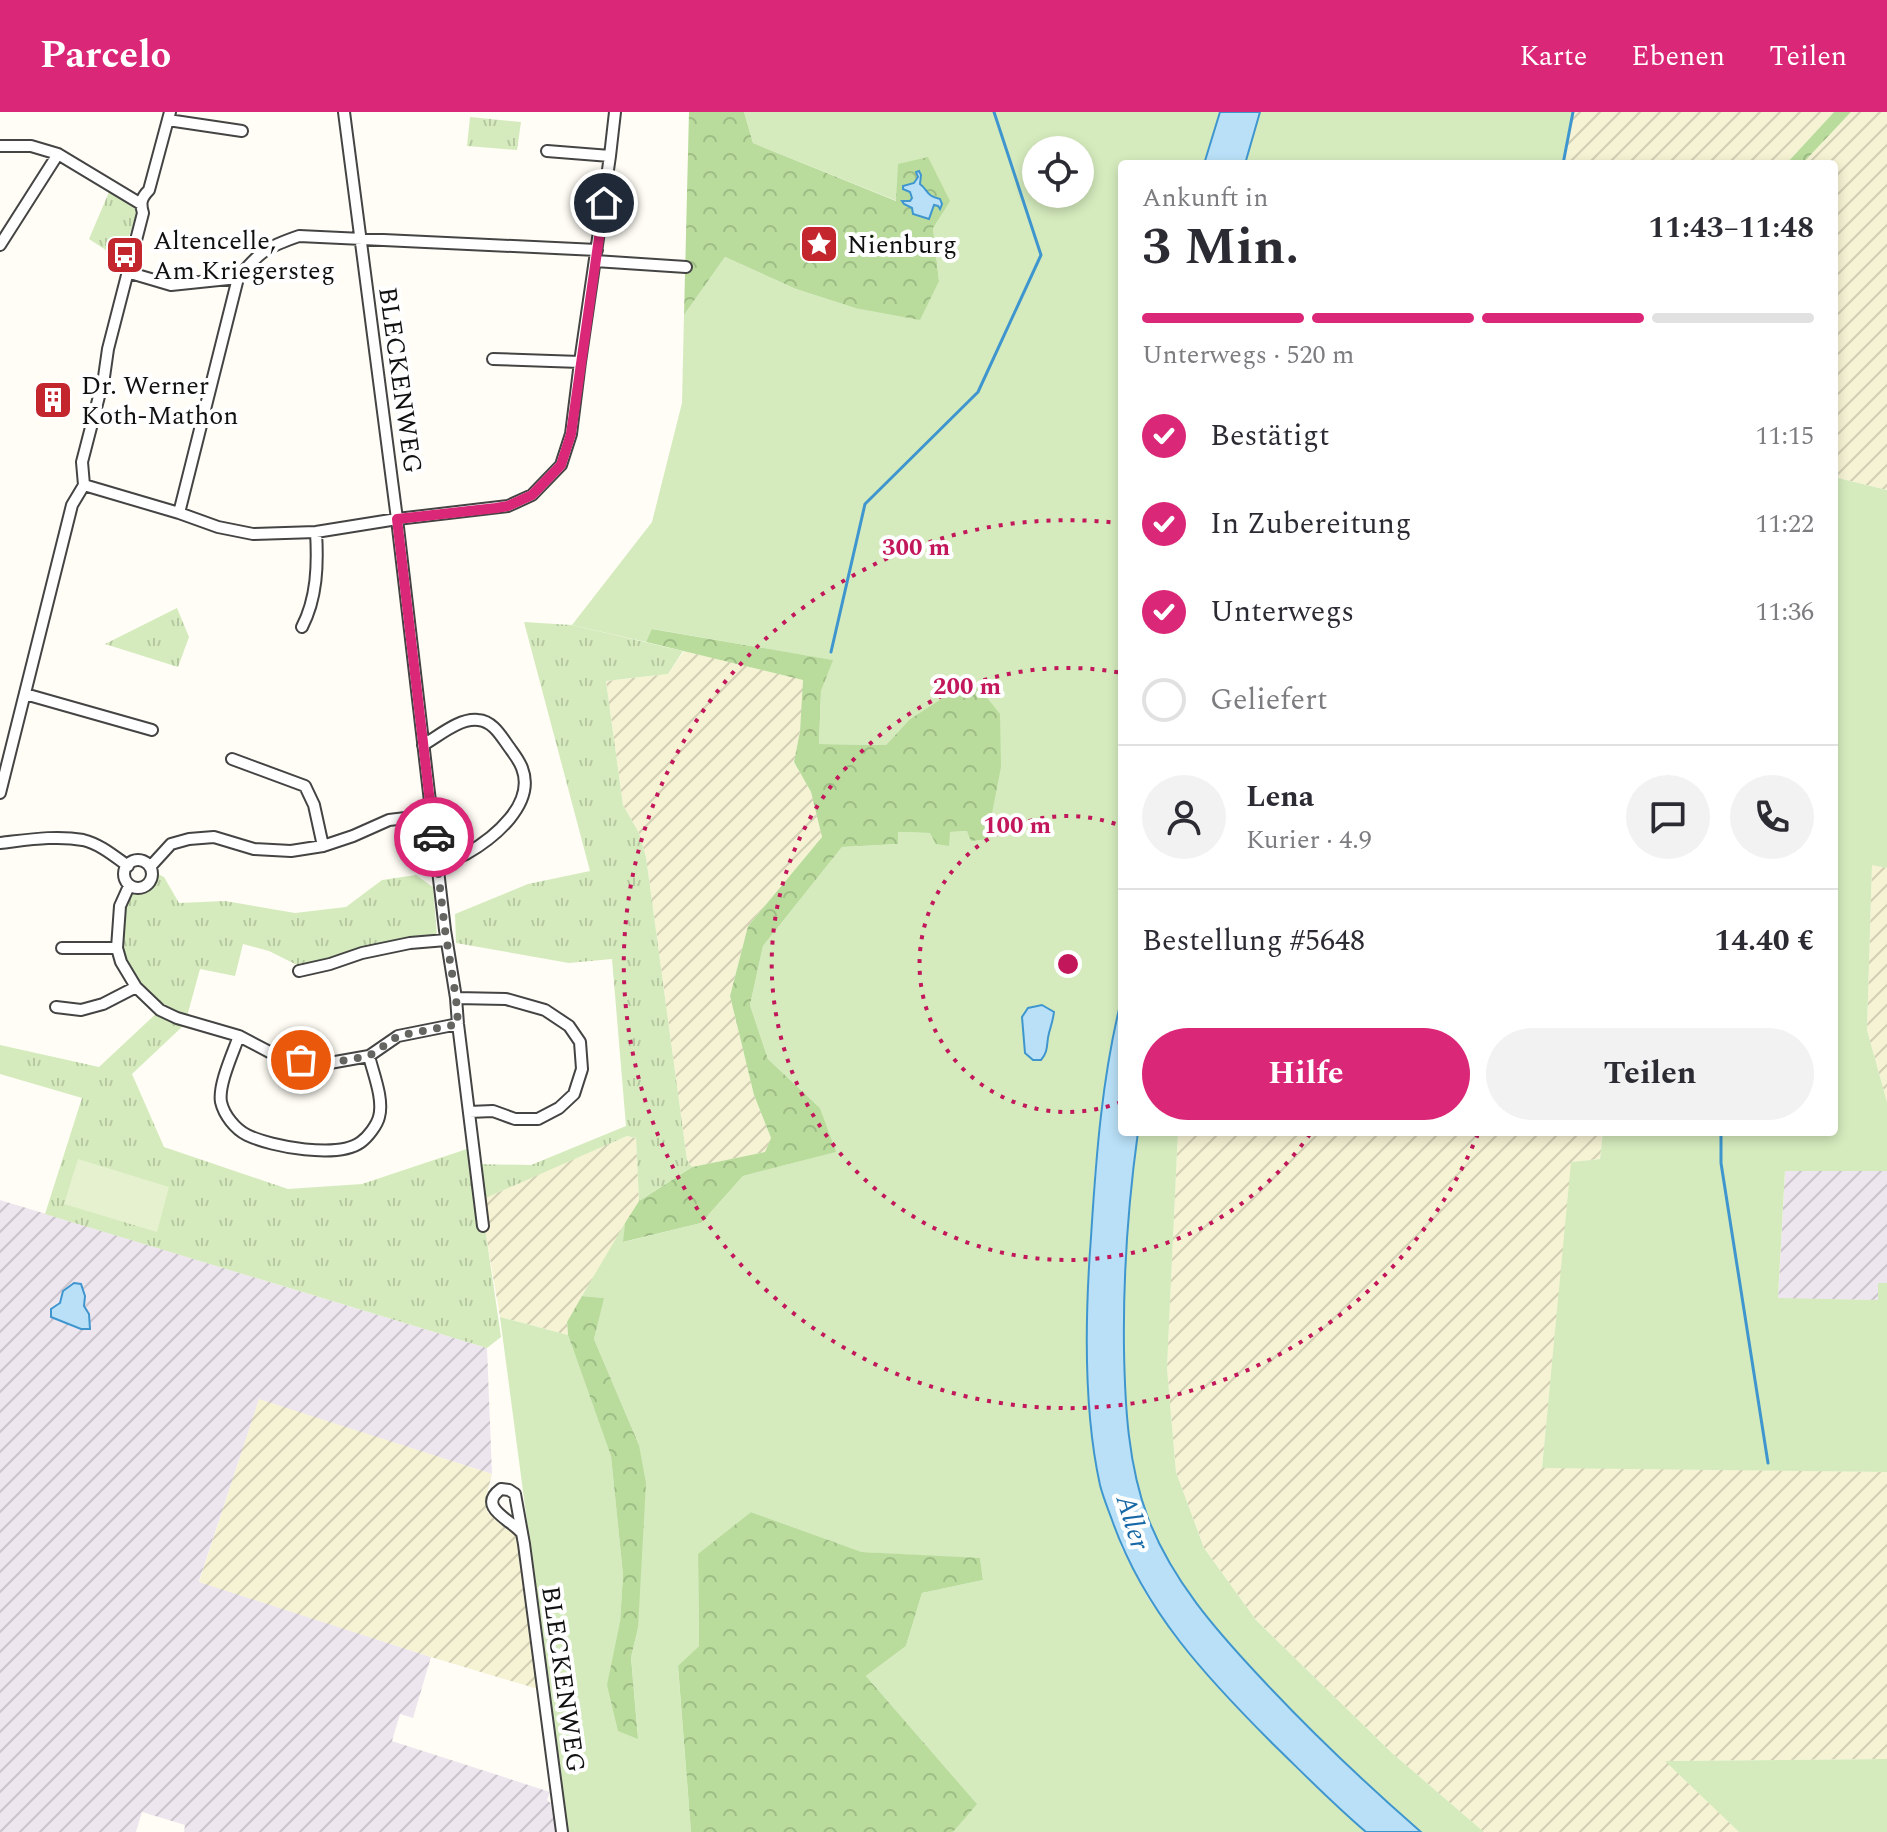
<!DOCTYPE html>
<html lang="de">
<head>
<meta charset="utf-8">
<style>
  :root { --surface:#fff; --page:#f2f2f3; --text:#2b2b33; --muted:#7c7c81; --line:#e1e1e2; --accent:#db2777 }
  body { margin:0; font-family:Spectral,serif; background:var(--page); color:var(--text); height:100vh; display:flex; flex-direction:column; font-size:30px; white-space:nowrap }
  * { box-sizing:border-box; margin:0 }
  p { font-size:26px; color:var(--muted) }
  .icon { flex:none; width:44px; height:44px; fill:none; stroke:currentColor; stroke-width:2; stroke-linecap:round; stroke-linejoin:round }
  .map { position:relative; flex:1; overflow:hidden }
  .drawer { position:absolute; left:1118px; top:48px; width:720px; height:976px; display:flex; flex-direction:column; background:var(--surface); border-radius:8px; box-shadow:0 4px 12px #0003 }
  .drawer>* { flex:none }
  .tools { position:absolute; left:1022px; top:24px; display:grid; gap:16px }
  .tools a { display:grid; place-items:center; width:72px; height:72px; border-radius:50%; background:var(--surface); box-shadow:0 4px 12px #0003; font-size:40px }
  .pin { position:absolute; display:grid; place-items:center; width:68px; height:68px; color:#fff; margin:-34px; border:4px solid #fff; border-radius:50%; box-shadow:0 2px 8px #0007 }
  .courier { position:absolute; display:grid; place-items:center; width:80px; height:80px; margin:-40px; border:6px solid #db2777; border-radius:50%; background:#fff; color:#222; box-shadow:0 2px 10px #0007 }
  .overview em { font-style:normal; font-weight:700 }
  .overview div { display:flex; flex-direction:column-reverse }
  .overview { display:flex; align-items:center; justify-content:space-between; height:136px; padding:0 24px }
  h1 { font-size:52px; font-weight:700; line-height:60px }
  .bar { display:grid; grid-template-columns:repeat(4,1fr); gap:12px 8px; align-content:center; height:96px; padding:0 24px }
  .bar i { height:10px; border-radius:6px; background:var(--line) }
  .bar .selected { background:var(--accent) }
  .bar p { grid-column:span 4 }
  .line { display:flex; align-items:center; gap:20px; padding:0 24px; border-top:2px solid var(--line) }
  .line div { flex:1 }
  .round { display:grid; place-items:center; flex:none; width:84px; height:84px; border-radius:42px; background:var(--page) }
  ol { padding:0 24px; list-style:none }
  li { display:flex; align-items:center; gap:24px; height:88px }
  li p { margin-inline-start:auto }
  li .icon { padding:8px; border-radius:50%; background:var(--accent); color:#fff; stroke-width:4 }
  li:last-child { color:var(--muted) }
  li i { width:44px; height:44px; border:4px solid var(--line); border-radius:50% }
  .action { display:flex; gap:16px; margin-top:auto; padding:16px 24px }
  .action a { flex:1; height:92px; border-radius:48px; background:var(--accent); color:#fff; font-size:32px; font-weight:700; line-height:92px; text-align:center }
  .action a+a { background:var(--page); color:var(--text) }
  header { display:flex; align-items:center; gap:48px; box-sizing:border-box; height:112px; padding:0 40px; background:var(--accent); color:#fff }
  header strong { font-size:38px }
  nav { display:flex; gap:44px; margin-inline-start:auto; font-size:28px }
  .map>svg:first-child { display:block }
  .industrial { fill:url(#industrial-furrows) }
  .farmland { fill:url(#farmland-furrows) }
  .grass { fill:#d5ebbd; fill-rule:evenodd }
  .forest { fill:url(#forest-crowns) }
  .park { fill:url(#park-tufts) }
  .pitch { fill:#e6f2cf }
  .water { fill:#b9e0f7; stroke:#3f96cf; stroke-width:2 }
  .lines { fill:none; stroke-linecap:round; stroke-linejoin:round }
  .stream { stroke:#3f96cf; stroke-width:3 }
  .minor-casing { stroke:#444; stroke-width:14 }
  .minor { stroke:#fff; stroke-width:10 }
  .done { stroke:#646461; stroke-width:8; stroke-dasharray:0 14.4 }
  .route { stroke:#db2777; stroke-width:10 }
  .ring { fill:none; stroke:#c2185b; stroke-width:4; stroke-dasharray:4 8 }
  .labels { text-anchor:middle; stroke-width:8; stroke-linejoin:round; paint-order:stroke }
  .poi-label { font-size:26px; fill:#111; stroke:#fff; text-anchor:start }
  .street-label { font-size:26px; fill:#111; stroke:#fff }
  .water-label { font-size:28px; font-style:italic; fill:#1768a6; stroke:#fff }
  .centre { fill:#c2185b; stroke:#fff; stroke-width:4 }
  .ring-label { font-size:24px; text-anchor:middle; font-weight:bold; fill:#c2185b; stroke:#fff; stroke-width:8; stroke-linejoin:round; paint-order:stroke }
</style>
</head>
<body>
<header>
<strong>Parcelo</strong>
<nav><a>Karte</a><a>Ebenen</a><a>Teilen</a></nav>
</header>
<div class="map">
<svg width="1887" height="1720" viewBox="0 0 1887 1720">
  <defs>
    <pattern id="industrial-furrows" width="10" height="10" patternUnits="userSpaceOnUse" patternTransform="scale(2)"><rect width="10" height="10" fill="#eee6ef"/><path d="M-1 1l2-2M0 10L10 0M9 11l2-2" fill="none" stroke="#cbc4cc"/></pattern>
    <pattern id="farmland-furrows" width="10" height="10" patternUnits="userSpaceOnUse" patternTransform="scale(2)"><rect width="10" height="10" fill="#f6f3d4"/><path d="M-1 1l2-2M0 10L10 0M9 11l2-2" fill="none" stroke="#d2cfb5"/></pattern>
    <pattern id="forest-crowns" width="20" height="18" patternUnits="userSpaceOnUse" patternTransform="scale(2)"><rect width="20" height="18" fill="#b9dc9c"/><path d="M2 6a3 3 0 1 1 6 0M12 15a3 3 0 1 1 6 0" fill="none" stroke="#9ebc85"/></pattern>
    <pattern id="park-tufts" width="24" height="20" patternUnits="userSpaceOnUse" patternTransform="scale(2)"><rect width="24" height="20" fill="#d5ebbd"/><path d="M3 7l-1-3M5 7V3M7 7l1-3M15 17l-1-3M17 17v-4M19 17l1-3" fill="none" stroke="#b6c8a1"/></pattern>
  </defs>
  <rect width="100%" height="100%" fill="#fffdf5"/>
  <!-- industrial -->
  <path class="industrial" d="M1785,1059H1887V1171H1878L1879,1188L1778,1187Z
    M0,1088L487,1236L492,1362L259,1288L199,1469L431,1545L413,1606L400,1602L392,1629L550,1680L547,1688L552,1692L555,1720H184L185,1713L142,1700L136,1720H0Z"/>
  <!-- farmland -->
  <path class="farmland" d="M1572,0H1834L1786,52H1562Z
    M1851,0H1887V378L1834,365V52H1802Z
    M684,539L804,568L800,619L794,650L811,680L822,725L748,814L730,884L754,983L771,1026L765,1040L692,1055L687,1048L646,745L639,721L623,693L606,569L668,562Z
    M1872,752L1887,756V990L1867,918Z
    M1178,1020H1603L1600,1047L1572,1050L1542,1355L1887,1360V1647L1666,1649L1739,1720H1484L1392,1641L1256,1508L1204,1436L1176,1360L1167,1256Z
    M627,1024L636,1026L639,1089L567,1210L568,1223L500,1205L480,1088Z
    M259,1287L492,1362L485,1389L488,1401L516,1424L520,1438L538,1577L431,1545L199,1470Z"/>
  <!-- grass -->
  <path class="grass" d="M744,0H1220L1204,52H1122V885L1095,1054L1089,1147L1087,1237L1091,1317L1100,1375L1122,1437L1148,1486L1176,1526L1216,1573L1336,1694L1366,1720H953L976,1691L866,1564L906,1534L922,1481L983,1468L980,1447L862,1440L751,1400L698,1443L699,1534L678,1555L691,1720H568L500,1205L568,1223L611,1343L623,1463L620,1510L638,1626L631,1544L638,1516L639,1333L594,1227L603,1186L582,1184L625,1111L624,1130L701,1111L743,1064L835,1040L820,996L768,947L750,893L763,834L842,735L898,732V720L930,721L949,734V720L967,719L987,727L909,608L886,633L819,632L821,579L832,548L653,517L646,530L572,513L652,410L682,291L684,203L725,145L796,177L855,196L939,169L933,116L897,89L753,31ZM1036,38H1080V82H1036Z
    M1260,0H1572L1562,52H1245Z
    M1834,365L1887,378V756L1872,753L1867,918L1887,990V1059H1785L1778,1186L1878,1188V1171H1887V1360L1542,1356L1571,1050L1600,1047L1603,1020H1834Z
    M1138,1020H1178L1167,1256L1176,1360L1204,1436L1256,1508L1392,1641L1484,1720H1422C1365,1671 1310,1619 1259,1564C1215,1517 1172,1468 1148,1406C1128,1353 1125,1294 1124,1238C1123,1165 1128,1092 1138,1020Z
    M1887,1647V1720H1739L1665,1649Z"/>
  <!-- forest -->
  <path class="forest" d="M689,0H744L753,31L896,89L898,52L928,45L950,89L933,116L939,169L920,208L855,196L796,177L725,145L684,203Z
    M1834,0H1851L1802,52H1786Z
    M652,517L833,548L821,579L819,632L886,633L909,608L972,567L1000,602L1001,655L987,727L971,729L967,719L950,720L949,734L936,732L930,721L898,720V732L842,735L763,834L750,893L768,947L820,996L836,1040L743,1064L701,1111L623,1130L625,1111L639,1089L692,1055L765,1040L771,1026L754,983L730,884L748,814L822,725L811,680L794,650L800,619L803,568L646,530Z
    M582,1184L604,1186L594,1227L639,1333L646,1371L638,1516L631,1545L638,1627L618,1619L607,1573L620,1510L623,1463L611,1344L568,1223L567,1210Z
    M751,1400L862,1440L980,1446L983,1468L922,1481L906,1534L866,1564L977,1692L953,1720H691L678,1554L699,1534L698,1442Z"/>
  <!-- park -->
  <path class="park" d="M470,5L521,10L517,38L467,34Z
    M109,80L138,98L121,148L89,127Z
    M177,496L189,525L178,555L105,532Z
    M524,510L572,513L683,539L668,562L606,569L623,693L639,721L646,745L687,1048L692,1055L639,1089L636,1026L627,1024L481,1088L501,1225L487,1236L45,1102L82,986L0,962V933L99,955L160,898L122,850V795L131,781C145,779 154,775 156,761L164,765L179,791L225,789L295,801L346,795L382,768L416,763L433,775L437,824L330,851L297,853L269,839L243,832L235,864L200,857L186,908L183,914L132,962L164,1035L288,1077L362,1072L473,1035L475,1052L531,1053L626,1014L612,847L569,851L456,831L455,802L528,772L590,759Z"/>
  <!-- pitch -->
  <path class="pitch" d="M78,1047L169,1075L157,1120L64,1092Z"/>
  <!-- water -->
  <path class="water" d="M1220,0H1260L1245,52H1204Z
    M919,59L921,63L920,72C929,79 926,84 940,87L942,92L940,97L938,94L934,93L929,107L913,102L912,96L904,92L902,89H910L912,86L910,80L903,77V74L914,71L918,65L916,60Z
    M1122,885V1020H1138C1128,1092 1123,1165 1124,1238C1125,1294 1128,1353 1148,1406C1172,1468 1215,1517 1259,1564C1310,1619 1365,1671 1421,1720H1366C1333,1692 1304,1662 1273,1632C1206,1565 1144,1499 1112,1408C1108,1397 1103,1385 1100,1373C1083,1296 1085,1204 1091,1125C1096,1045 1102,963 1122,885Z
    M1042,893L1054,900C1053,908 1051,914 1049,921C1046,932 1049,939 1041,948H1033L1025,941L1022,905L1028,896Z
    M74,1171L81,1172L85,1184L84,1194L89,1202L90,1217H81L51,1205V1197L60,1191L63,1179Z"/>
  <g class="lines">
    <!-- stream -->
    <path class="stream" d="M1563,52L1573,0
      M831,540L865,392L978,280L1041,143L994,0
      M1721,1020V1051L1768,1351"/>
    <defs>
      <path id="minor" d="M344,0L397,407L445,818L456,886L458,912L483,1114
        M168,8L242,19
        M0,34H31L58,42L141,92
        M610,44L615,0
        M0,133L58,42
        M595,149L686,155
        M127,160L171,173L238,166
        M493,247L580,250L610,44L547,39
        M84,373L179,401L218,415L253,422L316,420L397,407L508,394L532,383L561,353L571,322L580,250
        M179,401L238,166C260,139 267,135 299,124L597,138
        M302,515C317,486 318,453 316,420
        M25,582L152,618
        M423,633C439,624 459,606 478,608C493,609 501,624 509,635C514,642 519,648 522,656C536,692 494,726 466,742C458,746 447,749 438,753
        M232,647L305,674L314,693L323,734
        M0,681L72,393L84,373L82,350L104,265L108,237L143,101C140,91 141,86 149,78L170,0
        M0,731C27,728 56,723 83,728C100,732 114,744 128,754
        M124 762a14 14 0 1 1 28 0a14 14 0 1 1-28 0Z
        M150,755L171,732L189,727L214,725L254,737L291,739L323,734L353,724L389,708L431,703
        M62,836H117L120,794L129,774
        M117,836L121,850L136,875
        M299,859L330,852L362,841L410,831L446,828
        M456,886L506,887L545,898L569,914L580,930L582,957L574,982L559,996L538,1007H515L493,999L469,1000
        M56,895L81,898L103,892L136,875L160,898L177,906L239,924L279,945L324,952L369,944L398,924L458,912
        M239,924C233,941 218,973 221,990C224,1003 235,1017 247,1023C272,1035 338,1047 361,1030C368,1025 377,1013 379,1005C384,987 373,961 369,944
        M515,1382L524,1432L562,1720
        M515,1382L509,1378L501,1377C476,1395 511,1408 521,1420"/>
    </defs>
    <!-- minor casing -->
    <use href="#minor" class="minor-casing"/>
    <!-- minor -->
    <use href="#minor" class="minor"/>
  </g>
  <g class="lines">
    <!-- done -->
    <path class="done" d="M301,948L324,952L369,944L398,924L458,912L456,886L445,818L434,725"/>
    <!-- route -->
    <path class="route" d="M434,725L397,407L496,396L508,394L532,383L561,353L571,322L604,91"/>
  </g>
  <!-- distance rings -->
  <g class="ring">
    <path d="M1121 990A148 148 0 1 1 1121 714"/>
    <path d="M1310 1022A296 296 0 1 1 1122 561"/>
    <path d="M1478 1022A444 444 0 1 1 1118 411"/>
  </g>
  <!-- icons -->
  <defs>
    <symbol id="sight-square" viewBox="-11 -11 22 22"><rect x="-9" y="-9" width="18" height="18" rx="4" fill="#c4262e" stroke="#fff"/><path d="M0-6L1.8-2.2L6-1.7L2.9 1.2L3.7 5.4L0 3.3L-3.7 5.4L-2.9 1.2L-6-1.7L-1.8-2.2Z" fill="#fff"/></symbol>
    <symbol id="bus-square" viewBox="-11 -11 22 22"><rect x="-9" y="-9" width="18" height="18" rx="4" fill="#c4262e" stroke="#fff"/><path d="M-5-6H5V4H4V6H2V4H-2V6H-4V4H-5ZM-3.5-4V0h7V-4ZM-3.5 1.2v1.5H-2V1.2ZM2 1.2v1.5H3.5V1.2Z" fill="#fff"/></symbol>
    <symbol id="building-square" viewBox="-11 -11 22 22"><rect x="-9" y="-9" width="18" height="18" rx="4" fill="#c4262e" stroke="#fff"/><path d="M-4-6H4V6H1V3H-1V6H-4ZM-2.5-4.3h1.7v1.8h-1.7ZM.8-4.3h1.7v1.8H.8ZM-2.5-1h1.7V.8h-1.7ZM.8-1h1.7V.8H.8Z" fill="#fff"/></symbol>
  </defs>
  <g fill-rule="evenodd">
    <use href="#sight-square" x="797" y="110" width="44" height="44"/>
    <use href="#bus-square" x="103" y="121" width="44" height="44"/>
    <use href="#building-square" x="31" y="266" width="44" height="44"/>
  </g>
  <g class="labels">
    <!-- poi labels -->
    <g class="poi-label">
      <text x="153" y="137">Altencelle,<tspan x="153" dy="30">Am Kriegersteg</tspan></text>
      <text x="847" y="141">Nienburg</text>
      <text x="81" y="282">Dr. Werner<tspan x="81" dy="30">Koth-Mathon</tspan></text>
    </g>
    <!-- street labels -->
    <g class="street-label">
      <text transform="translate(401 268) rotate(82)" y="9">BLECKENWEG</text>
      <text transform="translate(564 1567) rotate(82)" y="9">BLECKENWEG</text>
    </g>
    <!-- water labels -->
    <g class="water-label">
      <text transform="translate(1134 1410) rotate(73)" y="10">Aller</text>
    </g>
  </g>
  <circle cx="1068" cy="852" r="12" class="centre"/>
  <g class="ring-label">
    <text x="916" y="443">300 m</text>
    <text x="967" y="582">200 m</text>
    <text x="1017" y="721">100 m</text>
  </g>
</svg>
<div class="tools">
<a><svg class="icon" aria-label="locate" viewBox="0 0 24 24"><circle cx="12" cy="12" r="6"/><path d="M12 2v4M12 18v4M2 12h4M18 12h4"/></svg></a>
</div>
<div class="pin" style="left:301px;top:948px;background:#ea580c"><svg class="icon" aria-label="bag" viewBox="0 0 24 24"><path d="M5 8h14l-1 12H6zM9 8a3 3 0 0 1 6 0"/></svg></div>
<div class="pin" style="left:604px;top:91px;background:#1f2937"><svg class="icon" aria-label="home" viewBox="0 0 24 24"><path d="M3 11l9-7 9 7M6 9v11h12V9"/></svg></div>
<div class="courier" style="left:434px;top:725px"><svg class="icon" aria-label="car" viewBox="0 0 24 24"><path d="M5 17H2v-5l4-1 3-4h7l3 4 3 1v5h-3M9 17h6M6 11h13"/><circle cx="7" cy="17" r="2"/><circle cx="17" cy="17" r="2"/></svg></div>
<section class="drawer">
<div class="overview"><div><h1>3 Min.</h1><p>Ankunft in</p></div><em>11:43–11:48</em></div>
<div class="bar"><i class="selected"></i><i class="selected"></i><i class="selected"></i><i></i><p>Unterwegs · 520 m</p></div>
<ol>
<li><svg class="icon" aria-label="check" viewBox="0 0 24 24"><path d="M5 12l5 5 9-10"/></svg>Bestätigt<p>11:15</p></li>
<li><svg class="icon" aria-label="check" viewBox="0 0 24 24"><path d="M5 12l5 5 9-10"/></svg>In Zubereitung<p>11:22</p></li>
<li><svg class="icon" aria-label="check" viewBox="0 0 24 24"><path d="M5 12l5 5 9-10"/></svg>Unterwegs<p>11:36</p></li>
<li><i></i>Geliefert</li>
</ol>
<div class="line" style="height:144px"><a class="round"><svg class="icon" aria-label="person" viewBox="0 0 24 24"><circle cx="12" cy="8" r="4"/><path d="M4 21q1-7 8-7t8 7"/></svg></a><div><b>Lena</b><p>Kurier · 4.9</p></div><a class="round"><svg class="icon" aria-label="chat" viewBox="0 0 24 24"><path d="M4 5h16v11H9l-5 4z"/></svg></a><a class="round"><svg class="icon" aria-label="phone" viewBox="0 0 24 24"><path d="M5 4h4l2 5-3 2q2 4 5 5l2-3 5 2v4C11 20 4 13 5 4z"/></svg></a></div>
<div class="line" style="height:104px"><div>Bestellung #5648</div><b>14.40 €</b></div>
<div class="action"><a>Hilfe</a><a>Teilen</a></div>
</section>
</div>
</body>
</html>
